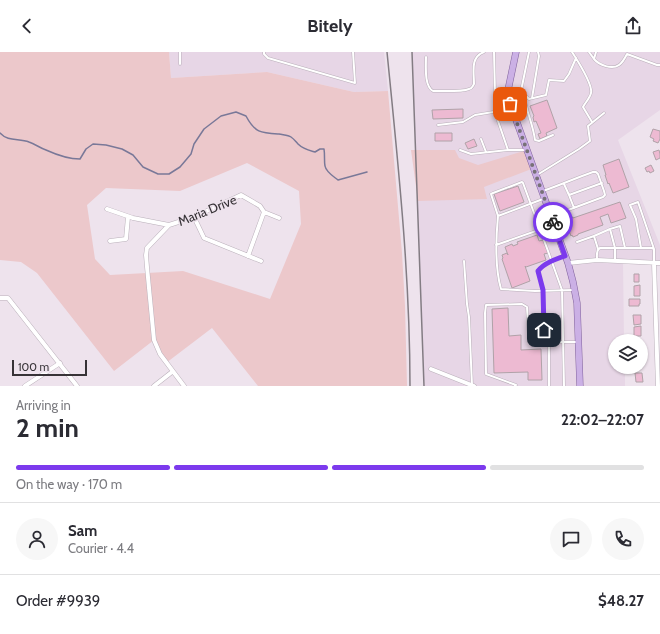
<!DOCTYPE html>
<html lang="en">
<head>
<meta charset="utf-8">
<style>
  :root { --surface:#fff; --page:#f7f7f7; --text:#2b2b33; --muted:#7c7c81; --line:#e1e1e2; --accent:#7c3aed }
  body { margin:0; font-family:Cabin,sans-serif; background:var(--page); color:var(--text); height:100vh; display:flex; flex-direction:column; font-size:15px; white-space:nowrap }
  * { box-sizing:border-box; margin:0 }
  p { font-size:13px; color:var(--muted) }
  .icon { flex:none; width:22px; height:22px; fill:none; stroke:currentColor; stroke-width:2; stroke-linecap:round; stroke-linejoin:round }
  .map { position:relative; height:334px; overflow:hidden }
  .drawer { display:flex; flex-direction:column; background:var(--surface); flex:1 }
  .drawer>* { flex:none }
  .fabs { position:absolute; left:608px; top:282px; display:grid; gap:8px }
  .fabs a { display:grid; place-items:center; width:40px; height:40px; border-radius:50%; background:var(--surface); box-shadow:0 1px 3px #0004; font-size:20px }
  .scale { position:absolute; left:12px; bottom:10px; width:75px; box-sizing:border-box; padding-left:4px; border:2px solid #373337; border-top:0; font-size:11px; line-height:14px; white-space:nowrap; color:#373337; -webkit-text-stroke:3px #eee3ed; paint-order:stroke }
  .pin { position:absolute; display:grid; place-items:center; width:34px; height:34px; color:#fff; margin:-17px; border-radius:8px; box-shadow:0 2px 6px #0006 }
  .courier { position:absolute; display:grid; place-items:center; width:40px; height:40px; margin:-20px; border:3px solid #7c3aed; border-radius:50%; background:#fff; color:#222; box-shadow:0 1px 5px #0007 }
  .overview em { font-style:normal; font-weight:700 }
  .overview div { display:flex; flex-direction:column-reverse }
  .overview { display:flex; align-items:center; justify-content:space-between; height:68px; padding:0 16px }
  h1 { font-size:26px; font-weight:700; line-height:30px }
  .bar { display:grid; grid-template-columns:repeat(4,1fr); gap:6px 4px; align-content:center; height:48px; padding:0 16px }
  .bar i { height:5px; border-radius:3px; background:var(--line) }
  .bar .on { background:var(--accent) }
  .bar p { grid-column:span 4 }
  .line { display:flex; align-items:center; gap:10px; padding:0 16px; border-top:1px solid var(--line) }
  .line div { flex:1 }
  .round { display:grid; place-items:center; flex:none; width:42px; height:42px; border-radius:21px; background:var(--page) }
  header { display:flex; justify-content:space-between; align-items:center; height:52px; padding:0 16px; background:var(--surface); font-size:18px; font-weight:700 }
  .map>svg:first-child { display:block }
  .built { fill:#e7d6e6 }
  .green { fill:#ecc8cb; fill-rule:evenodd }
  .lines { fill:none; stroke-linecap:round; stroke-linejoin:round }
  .stream { stroke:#797898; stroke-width:1.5 }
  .building { fill:#edbad2; stroke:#b0a2a8 }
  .service-casing { stroke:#bab0ba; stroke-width:3 }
  .minor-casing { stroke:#bab0ba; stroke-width:5 }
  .primary-casing { stroke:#81629d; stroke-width:7 }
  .service { stroke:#fff; stroke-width:2 }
  .minor { stroke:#fff; stroke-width:4 }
  .primary { stroke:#cbb0e5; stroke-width:6 }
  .rail { stroke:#837c83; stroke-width:1.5 }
  .done { stroke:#777177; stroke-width:4; stroke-dasharray:0 7.2 }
  .route { stroke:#7c3aed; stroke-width:5 }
  .labels { text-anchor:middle; stroke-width:3; stroke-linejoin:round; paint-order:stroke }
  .street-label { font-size:13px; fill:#373337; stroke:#eee3ed }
</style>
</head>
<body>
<header><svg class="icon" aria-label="back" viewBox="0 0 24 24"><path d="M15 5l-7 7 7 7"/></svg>Bitely<svg class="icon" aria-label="share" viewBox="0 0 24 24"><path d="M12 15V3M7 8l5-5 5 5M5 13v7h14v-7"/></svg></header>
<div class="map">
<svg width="660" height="334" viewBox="0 0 660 334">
  <rect width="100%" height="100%" fill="#eee3ed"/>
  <!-- built -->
  <path class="built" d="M169,0H384L388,39L354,40L267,20L171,26Z
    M412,0H660V58L618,88L660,193V211L623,209L624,289H615V315H625V334H424Z"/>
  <!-- green -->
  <path class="green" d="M0,0H169L171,26L267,20L354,40L388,39L402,201L405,254L407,334H258L212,276L166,311L154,288L114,319L37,221L21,210L0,208ZM247,111L299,139L301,172L270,247L183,219L110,223L95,207L87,153L106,136L180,139Z
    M411,98H455L459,106L478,113L527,98L534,116L484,135L487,147L418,149Z"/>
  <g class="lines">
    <!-- stream -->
    <path class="stream" d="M0,81C8,90 19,86 29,90C35,92 40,96 46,98C57,103 68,107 80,107L86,97L93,92L106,93L122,97L133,103L143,115L158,122H169L180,115L191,102L194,92L204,77L221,64L236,60L246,64C255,81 261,81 279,82C283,83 288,83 291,85C294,87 296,90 298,92C303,97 308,98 315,100L320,97H324C325,103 324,109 325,114C326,120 333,124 338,128L367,120"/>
  </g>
  <!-- building -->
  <path class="building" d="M547,48L557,76L546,81L547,84L540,87L538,82L541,81L536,69L534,70L533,65L534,64L530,54Z
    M463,57V66L433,67L432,58Z
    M653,77L660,79V87L658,91L653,89L654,87L650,85Z
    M435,81H452V89H435Z
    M474,87L477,94L468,97L465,91Z
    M659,98L660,102V106L656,108L653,100Z
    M619,107L629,135L613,141L609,131L608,132L605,123H606L603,113Z
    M651,113L654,119L650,121L649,119L647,120L645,116Z
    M518,134L524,150L500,159L494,142Z
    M620,150L626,166L611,171L608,162L600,165L603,173L578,182V183L573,185L572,183L571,184L566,171L567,170L566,168L573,165V166Z
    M537,183L539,189L543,188L548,201L544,202L546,208L526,215L525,214L530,229L512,236L502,207L503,206L502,203L507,201L508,203L505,195L512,192L513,194L518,192L517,190Z
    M634,222H639V230H634Z
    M640,233V244H634V234Z
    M629,247H640V252H639V254H629Z
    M508,256L509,284L521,283V298L541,297L542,328H528V320L494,321L492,257Z
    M633,263H641V272L634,273Z
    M641,274V284H634V275Z
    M635,321H642L643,330H636Z"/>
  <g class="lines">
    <defs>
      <path id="service" d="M264,0V2L268,6L355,31L353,0
        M494,0L495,41L507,43L521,39L529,47L546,43L549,28L564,29L569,22L576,6
        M572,0C577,8 593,32 591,41C590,46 585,51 583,55L592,70
        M589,0L594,7L596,0
        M426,5C426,14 424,34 433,39C442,39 462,40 469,37C473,36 472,35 474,32C474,20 470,5 484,0
        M594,7C599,13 612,18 619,13C622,11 625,6 627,2L657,13H660
        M180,12V0
        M521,39L529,0
        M524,43C526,59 533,72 535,88L539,89L553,83
        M532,46L539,4L538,0
        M498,69L508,98
        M438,73L463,70L475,63L511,57
        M481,87L486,100
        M460,98L471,102L508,98H526
        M537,123L579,97L590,89L588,74L604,61
        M564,132L569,143L602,131
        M543,139C560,133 576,126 593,120H596L598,122L604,139L605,143L603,145L552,164
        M569,143L574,156
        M543,147L498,164C496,185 495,216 501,237L535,239L574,238
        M498,164L491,142L493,141L522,130L523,131L548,199L562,238L564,334
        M610,177L615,196V209
        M577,190L594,184
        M496,193L553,173
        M641,196L636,167L630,153L638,150L654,197
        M598,197L594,184L610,177L620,174L625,196
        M597,207C597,203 596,198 600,196H652L654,197V211
        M464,209L467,252L469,265L472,333
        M544,278L543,238L538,219C543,211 556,208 564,204
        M515,334L516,333L486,322L485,261L486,253L522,252L527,255L529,290H577
        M549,334V290"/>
      <path id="minor" d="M107,157L133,166L169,173
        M194,165L204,186L261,209
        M110,189L126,187L128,165
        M248,204L264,160
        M568,211L597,208L660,211
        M654,211L658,334
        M0,246H8L77,334
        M431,317L474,334
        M25,334L60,311
        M154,334L172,320
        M184,334L160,302L154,288L147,215L146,203L147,196L169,173L194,165L241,143L260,154L264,160L279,166"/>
      <path id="primary" d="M516,0L507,43L568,211L573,230L577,251L580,334"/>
    </defs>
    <!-- service casing -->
    <use href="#service" class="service-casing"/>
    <!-- minor casing -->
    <use href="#minor" class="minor-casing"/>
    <!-- primary casing -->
    <use href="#primary" class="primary-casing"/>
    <!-- service -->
    <use href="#service" class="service"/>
    <!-- minor -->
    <use href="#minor" class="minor"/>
    <!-- primary -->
    <use href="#primary" class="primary"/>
    <!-- rail -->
    <path class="rail" d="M387,0C398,111 410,222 410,334
      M412,0L424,334"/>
  </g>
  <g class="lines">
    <!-- done -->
    <path class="done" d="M510,52L553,170"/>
    <!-- route -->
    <path class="route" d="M544,278L543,238L538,219C544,211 556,207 565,204L553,170"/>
  </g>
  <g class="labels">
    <!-- street labels -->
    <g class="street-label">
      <text transform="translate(207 158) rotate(-22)" y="5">Maria Drive</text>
    </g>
  </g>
</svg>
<div class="fabs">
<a><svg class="icon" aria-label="layers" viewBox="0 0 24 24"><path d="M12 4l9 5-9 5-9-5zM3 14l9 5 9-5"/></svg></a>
</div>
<div class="scale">100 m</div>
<div class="pin" style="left:510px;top:52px;background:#ea580c"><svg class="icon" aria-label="bag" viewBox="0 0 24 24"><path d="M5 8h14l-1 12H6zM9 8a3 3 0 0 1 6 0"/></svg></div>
<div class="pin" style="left:544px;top:278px;background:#1f2937"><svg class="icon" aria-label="home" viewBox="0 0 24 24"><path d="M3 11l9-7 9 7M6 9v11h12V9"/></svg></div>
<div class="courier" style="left:553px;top:170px"><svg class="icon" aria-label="bike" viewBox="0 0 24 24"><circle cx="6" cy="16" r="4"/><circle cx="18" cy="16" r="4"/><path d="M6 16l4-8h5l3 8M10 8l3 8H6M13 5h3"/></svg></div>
</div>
<section class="drawer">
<div class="overview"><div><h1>2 min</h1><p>Arriving in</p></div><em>22:02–22:07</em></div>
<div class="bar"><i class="on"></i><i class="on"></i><i class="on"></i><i></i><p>On the way · 170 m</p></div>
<div class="line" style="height:72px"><a class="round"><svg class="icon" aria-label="person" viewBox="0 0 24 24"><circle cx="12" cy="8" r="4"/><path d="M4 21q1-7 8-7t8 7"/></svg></a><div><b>Sam</b><p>Courier · 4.4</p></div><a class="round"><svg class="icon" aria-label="chat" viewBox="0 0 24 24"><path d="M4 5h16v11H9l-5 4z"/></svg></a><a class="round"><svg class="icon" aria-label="phone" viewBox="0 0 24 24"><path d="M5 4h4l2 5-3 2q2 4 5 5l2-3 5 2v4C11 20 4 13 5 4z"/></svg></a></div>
<div class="line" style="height:52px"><div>Order #9939</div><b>$48.27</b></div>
</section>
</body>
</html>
